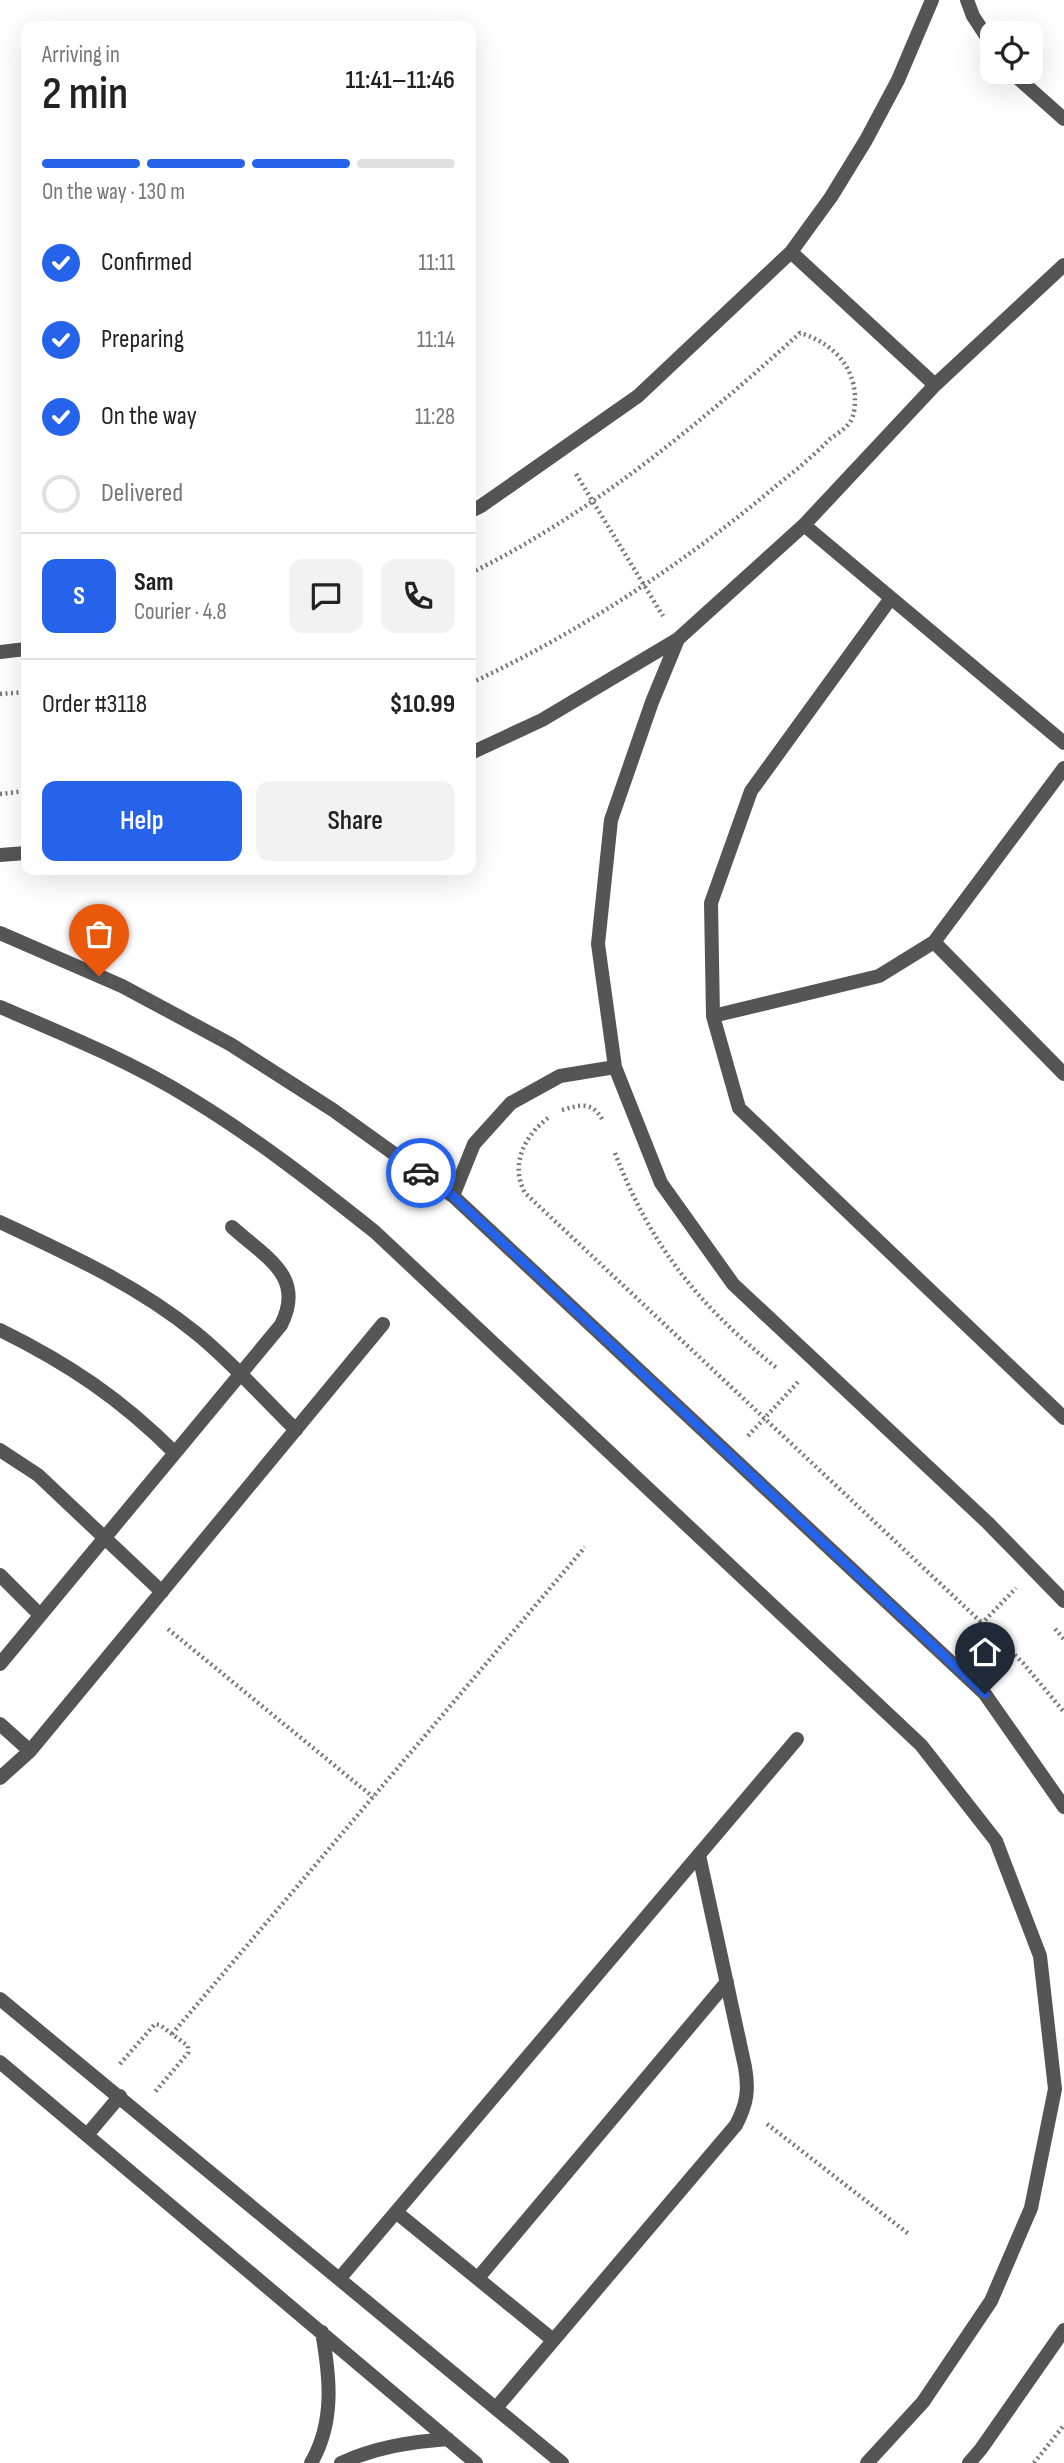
<!DOCTYPE html>
<html lang="en">
<head>
<meta charset="utf-8">
<style>
  :root { --surface:#fff; --page:#f2f2f2; --text:#222; --muted:#767676; --line:#e0e0e0; --accent:#2563eb }
  body { margin:0; font-family:"Sofia Sans Condensed",sans-serif; background:var(--page); color:var(--text); height:100vh; display:flex; flex-direction:column; font-size:26px; white-space:nowrap }
  * { box-sizing:border-box; margin:0 }
  p { font-size:23px; color:var(--muted) }
  .icon { flex:none; width:38px; height:38px; fill:none; stroke:currentColor; stroke-width:2; stroke-linecap:round; stroke-linejoin:round }
  .map { position:relative; flex:1; overflow:hidden }
  .side { position:absolute; left:21px; top:21px; width:455px; height:854px; display:flex; flex-direction:column; background:var(--surface); border-radius:14px; box-shadow:0 7px 28px #0002 }
  .side>* { flex:none }
  .controls { position:absolute; left:980px; top:21px; display:grid; gap:14px }
  .controls a { display:grid; place-items:center; width:63px; height:63px; border-radius:14px; background:var(--surface); box-shadow:0 7px 28px #0002; font-size:35px }
  .pin { position:absolute; display:grid; place-items:center; width:60px; height:60px; color:#fff; margin:-72px -30px; border-radius:50% 50% 50% 0; rotate:-45deg; box-shadow:0 0 7px #0007 }
  .pin .icon { rotate:45deg }
  .courier { position:absolute; display:grid; place-items:center; width:70px; height:70px; margin:-35px; border:5px solid #2563eb; border-radius:50%; background:#fff; color:#222; box-shadow:0 2px 9px #0007 }
  .head em { font-style:normal; font-weight:600 }
  .head div { display:flex; flex-direction:column-reverse }
  .head { display:flex; align-items:center; justify-content:space-between; height:119px; padding:0 21px }
  h1 { font-size:46px; font-weight:600; line-height:52px }
  .bar { display:grid; grid-template-columns:repeat(4,1fr); gap:10px 7px; align-content:center; height:84px; padding:0 21px }
  .bar i { height:9px; border-radius:5px; background:var(--line) }
  .bar .current { background:var(--accent) }
  .bar p { grid-column:span 4 }
  .line { display:flex; align-items:center; gap:18px; padding:0 21px; border-top:2px solid var(--line) }
  .line div { flex:1 }
  .round { display:grid; place-items:center; flex:none; width:74px; height:74px; border-radius:14px; background:var(--page) }
  ol { padding:0 21px; list-style:none }
  li { display:flex; align-items:center; gap:21px; height:77px }
  li p { margin-inline-start:auto }
  li .icon { padding:7px; border-radius:50%; background:var(--accent); color:#fff; stroke-width:4 }
  li:last-child { color:var(--muted) }
  li i { width:38px; height:38px; border:4px solid var(--line); border-radius:50% }
  .cta { display:flex; gap:14px; margin-top:auto; padding:14px 21px }
  .cta a { flex:1; height:80px; border-radius:14px; background:var(--accent); color:#fff; font-size:28px; font-weight:600; line-height:80px; text-align:center }
  .cta a+a { background:var(--page); color:var(--text) }
  .map>svg:first-child { display:block }
  .lines { fill:none; stroke-linecap:round; stroke-linejoin:round }
  .path { stroke:#777; stroke-width:4.5; stroke-dasharray:2 3.5; stroke-linecap:butt }
  .lane { stroke:#555; stroke-width:14 }
  .street { stroke:#555; stroke-width:14 }
  .done { stroke:#595959; stroke-width:7; stroke-dasharray:0 12.6 }
  .route { stroke:#2563eb; stroke-width:9 }
</style>
</head>
<body>
<div class="map">
<svg width="1064" height="2463" viewBox="0 0 1064 2463">
  <rect width="100%" height="100%" fill="#fff"/>
  <g class="lines">
    <!-- path -->
    <path class="path" d="M576,474L663,616
      M471,573C594,512 699,424 800,333C830,342 853,363 855,396C855,404 855,415 850,422C846,428 837,434 830,439C815,454 799,468 782,481C686,562 584,630 471,683
      M0,694L26,692
      M0,794L26,791
      M562,1110C579,1105 592,1101 602,1119
      M548,1118C524,1136 510,1165 525,1193L982,1623L1023,1663L1064,1712
      M615,1153C651,1247 700,1307 778,1369
      M748,1436L799,1381
      M168,1629L373,1797
      M1055,1629L1064,1639
      M966,1640L1016,1588
      M172,2034L585,1547
      M120,2064L155,2024L160,2025L188,2046V2053L155,2092
      M767,2124L910,2235
      M1034,2463L1064,2425"/>
    <!-- lane -->
    <path class="lane" d="M0,1222C68,1254 137,1285 196,1333C231,1361 263,1398 296,1430
      M0,1330C69,1364 121,1399 175,1453
      M0,1450L38,1475L162,1592
      M0,1575L40,1615
      M0,1664L281,1325C306,1276 265,1257 232,1227
      M0,1724L30,1751
      M0,1778L30,1751L383,1324
      M396,2212L553,2340
      M340,2278L797,1739
      M478,2278L727,1982
      M496,2408L736,2125C747,2104 749,2090 745,2067L699,1855"/>
    <!-- street -->
    <path class="street" d="M967,0L973,16L992,45
      M1011,72L1064,119
      M791,252L935,385
      M471,511L481,506L638,396L791,252L831,197L866,140L898,80L932,0
      M804,525L1064,743
      M891,598L751,791L711,903L713,1016L739,1108L1064,1418
      M678,639L652,702L611,820L598,944L615,1067L661,1183L733,1284L988,1523L1064,1601
      M0,652L26,649
      M471,753L542,720L678,639L804,525L935,385L1064,265
      M0,855L26,853
      M0,933L122,986L230,1044L333,1110L453,1196L985,1694L1064,1807
      M934,942L1064,1074
      M0,1007C66,1035 132,1062 193,1100C257,1139 316,1185 375,1232L921,1745L996,1841L1040,1956L1055,2089L1031,2208L991,2301L923,2402L867,2463
      M713,1016L879,976L934,942L1064,768
      M453,1196L474,1144L511,1103L560,1076L615,1067
      M0,1999L562,2463
      M0,2062L476,2463
      M87,2135L120,2096
      M311,2463C335,2422 330,2377 322,2332
      M341,2463C376,2447 410,2442 448,2439
      M969,2463L981,2449L1064,2330"/>
  </g>
  <g class="lines">
    <!-- done -->
    <path class="done" d="M99,976C215,1027 318,1100 421,1173"/>
    <!-- route -->
    <path class="route" d="M421,1173L453,1196L985,1694"/>
  </g>
</svg>
<div class="controls">
<a><svg class="icon" aria-label="locate" viewBox="0 0 24 24"><circle cx="12" cy="12" r="6"/><path d="M12 2v4M12 18v4M2 12h4M18 12h4"/></svg></a>
</div>
<div class="pin" style="left:99px;top:976px;background:#ea580c"><svg class="icon" aria-label="bag" viewBox="0 0 24 24"><path d="M5 8h14l-1 12H6zM9 8a3 3 0 0 1 6 0"/></svg></div>
<div class="pin" style="left:985px;top:1694px;background:#1f2937"><svg class="icon" aria-label="home" viewBox="0 0 24 24"><path d="M3 11l9-7 9 7M6 9v11h12V9"/></svg></div>
<div class="courier" style="left:421px;top:1173px"><svg class="icon" aria-label="car" viewBox="0 0 24 24"><path d="M5 17H2v-5l4-1 3-4h7l3 4 3 1v5h-3M9 17h6M6 11h13"/><circle cx="7" cy="17" r="2"/><circle cx="17" cy="17" r="2"/></svg></div>
<section class="side">
<div class="head"><div><h1>2 min</h1><p>Arriving in</p></div><em>11:41–11:46</em></div>
<div class="bar"><i class="current"></i><i class="current"></i><i class="current"></i><i></i><p>On the way · 130 m</p></div>
<ol>
<li><svg class="icon" aria-label="check" viewBox="0 0 24 24"><path d="M5 12l5 5 9-10"/></svg>Confirmed<p>11:11</p></li>
<li><svg class="icon" aria-label="check" viewBox="0 0 24 24"><path d="M5 12l5 5 9-10"/></svg>Preparing<p>11:14</p></li>
<li><svg class="icon" aria-label="check" viewBox="0 0 24 24"><path d="M5 12l5 5 9-10"/></svg>On the way<p>11:28</p></li>
<li><i></i>Delivered</li>
</ol>
<div class="line" style="height:126px"><b class="round" style="background:var(--accent);color:#fff">S</b><div><b>Sam</b><p>Courier · 4.8</p></div><a class="round"><svg class="icon" aria-label="chat" viewBox="0 0 24 24"><path d="M4 5h16v11H9l-5 4z"/></svg></a><a class="round"><svg class="icon" aria-label="phone" viewBox="0 0 24 24"><path d="M5 4h4l2 5-3 2q2 4 5 5l2-3 5 2v4C11 20 4 13 5 4z"/></svg></a></div>
<div class="line" style="height:91px"><div>Order #3118</div><b>$10.99</b></div>
<div class="cta"><a>Help</a><a>Share</a></div>
</section>
</div>
</body>
</html>
